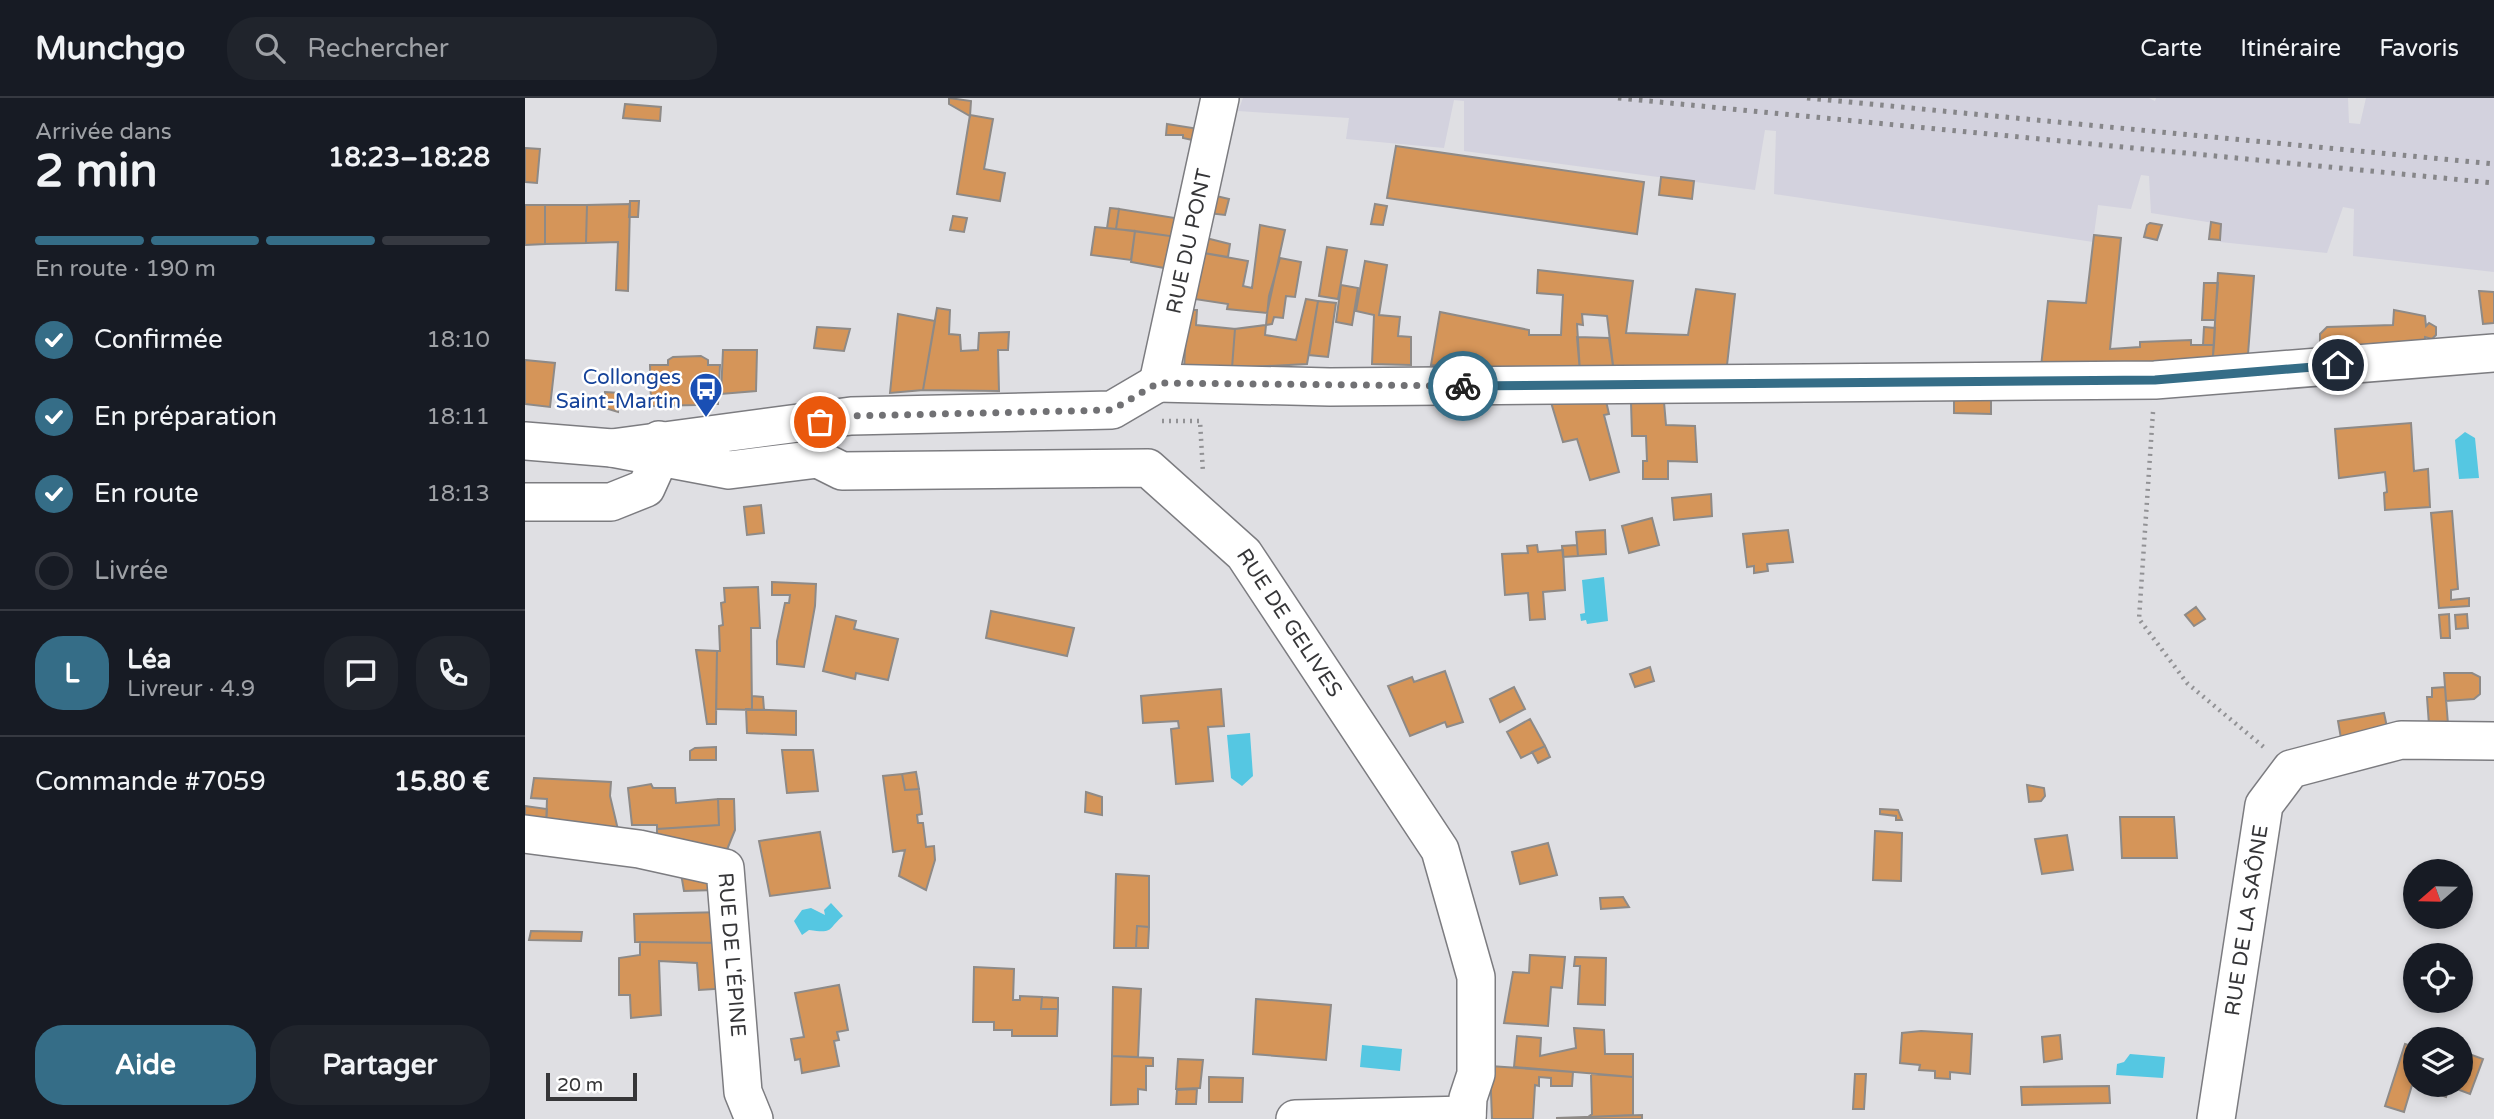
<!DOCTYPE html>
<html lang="fr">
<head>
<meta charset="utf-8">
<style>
  :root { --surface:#171b24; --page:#20242c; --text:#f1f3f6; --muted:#9ea1a6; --line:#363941; --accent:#356d87 }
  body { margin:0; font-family:"Varela Round",sans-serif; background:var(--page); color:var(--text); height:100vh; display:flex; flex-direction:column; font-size:26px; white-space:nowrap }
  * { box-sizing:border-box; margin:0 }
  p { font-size:23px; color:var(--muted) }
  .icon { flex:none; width:38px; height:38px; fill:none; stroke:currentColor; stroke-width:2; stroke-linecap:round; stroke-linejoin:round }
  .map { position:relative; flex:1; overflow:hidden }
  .side { display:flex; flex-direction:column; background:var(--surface); width:525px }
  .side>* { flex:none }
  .needle { width:46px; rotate:250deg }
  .controls { position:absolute; left:1878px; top:761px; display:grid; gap:14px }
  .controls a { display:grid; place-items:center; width:70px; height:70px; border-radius:50%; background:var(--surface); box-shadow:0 4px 10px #0003; font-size:35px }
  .scale { position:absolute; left:21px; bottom:18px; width:91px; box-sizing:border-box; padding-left:7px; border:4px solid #363638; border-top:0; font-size:19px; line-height:24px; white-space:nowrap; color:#363638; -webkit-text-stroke:5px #fff; paint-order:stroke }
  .pin { position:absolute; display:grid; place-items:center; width:60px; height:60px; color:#fff; margin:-30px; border:4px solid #fff; border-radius:50%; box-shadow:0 2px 7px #0007 }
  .courier { position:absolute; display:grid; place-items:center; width:70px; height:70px; margin:-35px; border:5px solid #356d87; border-radius:50%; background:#fff; color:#222; box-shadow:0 2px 9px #0007 }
  .headline em { font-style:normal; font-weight:700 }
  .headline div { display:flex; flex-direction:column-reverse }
  .headline { display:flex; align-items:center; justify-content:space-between; height:119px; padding:0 35px }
  h1 { font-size:46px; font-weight:700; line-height:52px }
  .bar { display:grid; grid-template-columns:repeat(4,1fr); gap:10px 7px; align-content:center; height:84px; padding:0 35px }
  .bar i { height:9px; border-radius:5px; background:var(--line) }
  .bar .selected { background:var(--accent) }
  .bar p { grid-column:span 4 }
  .line { display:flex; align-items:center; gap:18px; padding:0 35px; border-top:2px solid var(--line) }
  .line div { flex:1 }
  .round { display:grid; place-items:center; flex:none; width:74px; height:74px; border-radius:28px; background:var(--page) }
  ol { padding:0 35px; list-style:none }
  li { display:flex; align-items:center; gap:21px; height:77px }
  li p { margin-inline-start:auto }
  li .icon { padding:7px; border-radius:50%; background:var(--accent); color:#fff; stroke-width:4 }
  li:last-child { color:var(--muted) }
  li i { width:38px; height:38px; border:4px solid var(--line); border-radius:50% }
  .button { display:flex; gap:14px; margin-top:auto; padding:14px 35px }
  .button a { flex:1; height:80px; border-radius:28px; background:var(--accent); color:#fff; font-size:28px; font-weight:700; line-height:80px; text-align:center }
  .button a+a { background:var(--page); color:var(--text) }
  header { display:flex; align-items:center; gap:42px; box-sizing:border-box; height:98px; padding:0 35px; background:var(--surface); border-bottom:2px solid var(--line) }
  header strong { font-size:33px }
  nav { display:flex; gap:38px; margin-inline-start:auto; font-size:24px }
  .search { width:490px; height:63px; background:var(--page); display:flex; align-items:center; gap:18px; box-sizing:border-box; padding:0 24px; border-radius:28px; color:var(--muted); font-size:26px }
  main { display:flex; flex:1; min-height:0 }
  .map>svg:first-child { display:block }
  .built { fill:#d3d2de }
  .water { fill:#55c7e2 }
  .building { fill:#d59559; stroke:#8e8a87; stroke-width:2 }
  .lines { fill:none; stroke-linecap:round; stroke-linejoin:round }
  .minor-casing { stroke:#7c7c80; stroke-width:40 }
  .path { stroke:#929295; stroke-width:4.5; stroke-dasharray:2 5; stroke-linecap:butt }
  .minor { stroke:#fff; stroke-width:37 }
  .rail { stroke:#868689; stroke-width:5; stroke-dasharray:3.5 7; stroke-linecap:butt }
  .done { stroke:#717174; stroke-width:7; stroke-dasharray:0 12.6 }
  .route { stroke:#356d87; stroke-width:9 }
  .labels { text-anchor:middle; stroke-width:5; stroke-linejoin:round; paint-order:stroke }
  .street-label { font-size:21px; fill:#363638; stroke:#fff }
  .transit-label { font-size:21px; fill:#164399; stroke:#fff; text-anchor:end }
</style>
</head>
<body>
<header>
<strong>Munchgo</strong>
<div class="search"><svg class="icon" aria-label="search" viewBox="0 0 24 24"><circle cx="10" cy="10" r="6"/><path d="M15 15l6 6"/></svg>Rechercher</div>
<nav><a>Carte</a><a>Itinéraire</a><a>Favoris</a></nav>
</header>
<main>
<section class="side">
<div class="headline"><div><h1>2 min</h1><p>Arrivée dans</p></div><em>18:23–18:28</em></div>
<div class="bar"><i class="selected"></i><i class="selected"></i><i class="selected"></i><i></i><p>En route · 190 m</p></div>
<ol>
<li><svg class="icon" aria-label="check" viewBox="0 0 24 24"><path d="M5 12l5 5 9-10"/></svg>Confirmée<p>18:10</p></li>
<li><svg class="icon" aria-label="check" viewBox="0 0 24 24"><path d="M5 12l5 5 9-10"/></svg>En préparation<p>18:11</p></li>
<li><svg class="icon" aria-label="check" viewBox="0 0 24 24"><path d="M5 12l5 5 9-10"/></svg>En route<p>18:13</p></li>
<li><i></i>Livrée</li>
</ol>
<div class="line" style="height:126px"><b class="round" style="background:var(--accent);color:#fff">L</b><div><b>Léa</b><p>Livreur · 4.9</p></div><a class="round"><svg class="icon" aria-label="chat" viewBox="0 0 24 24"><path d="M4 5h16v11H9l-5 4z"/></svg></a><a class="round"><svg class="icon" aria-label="phone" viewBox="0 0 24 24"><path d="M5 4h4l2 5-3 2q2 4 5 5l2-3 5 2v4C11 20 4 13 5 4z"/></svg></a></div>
<div class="line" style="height:91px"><div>Commande #7059</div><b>15.80 €</b></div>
<div class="button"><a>Aide</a><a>Partager</a></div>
</section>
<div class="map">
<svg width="1969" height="1021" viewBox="0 0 1969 1021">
  <rect width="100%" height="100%" fill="#dfdfe3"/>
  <!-- built -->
  <path class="built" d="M718,0H1624L1630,3L1631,0H1823L1824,25L1835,26L1841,0H1969V174L1828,158L1829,111L1818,109L1802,155L1695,144V126L1626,115L1624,78L1616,77L1606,111L1573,107L1568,144L1249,96L1251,33L1240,32L1230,92L939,53V3L929,2L919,50L821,41L824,20L713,13Z"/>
  <!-- water -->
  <path class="water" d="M1940,334L1950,340L1954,380L1934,381L1930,342Z
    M1079,479L1083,523L1062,526L1061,522L1056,523L1055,516L1060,515L1057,482Z
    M725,635L728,678L717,688L706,680L702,637Z
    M306,805L318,818C302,831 310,836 284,832L277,837L269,823L277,812L286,810L300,817L299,812Z
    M837,947L877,951L875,973L835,969Z
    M1605,956L1640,959L1638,980L1591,977L1592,966L1599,964Z"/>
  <!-- building -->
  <path class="building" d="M424,0L446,3L445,18L424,6Z
    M100,6L136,9L135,23L98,20Z
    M445,17L468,21L459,71L480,75L475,103L432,96Z
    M642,26L674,31L672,43L658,40V37H641Z
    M871,48L1119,84L1112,136L862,100Z
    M0,50L15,51L12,85L0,84Z
    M1136,79L1169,83L1167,101L1134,97Z
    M687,97L704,101L700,117L682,115Z
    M105,103H114L113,119H104Z
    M105,106L103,193L91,192L93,144L61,145L62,107Z
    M850,106L862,108L858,127L846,126Z
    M0,107H20V146L0,147Z
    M20,107H62L61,145L20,146Z
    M585,110L594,111L591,131L582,130Z
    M594,111L656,121L652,139L591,131Z
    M428,118L442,120L439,134L425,132Z
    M1686,124L1696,126L1695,142L1684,141Z
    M1625,125L1637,127L1632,142L1619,139L1622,127Z
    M735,127L760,132L742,215L702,211L703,206L663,200L673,154L723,163L718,188L727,190Z
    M570,129L610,133L606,162L566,157Z
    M610,133L652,139L645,171L606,164Z
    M1569,137L1596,140L1585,251L1615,249V244L1666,242V247H1689L1687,268L1516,269L1523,203L1561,205Z
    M677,139L705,146L703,159L673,154Z
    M802,149L822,152L813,201L794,198Z
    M755,160L776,164L770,199L761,198L758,220L749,219L747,226L741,227L744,198Z
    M840,163L862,167L854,217L875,219L873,238L886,239V267L847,266L849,217L831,213Z
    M1013,172L1108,183L1101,235L1163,237L1171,191L1210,196L1201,276L1089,275L1082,218L1057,216L1058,227L1052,226L1055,274L906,267L915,214L1004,232V237H1036L1038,197L1012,195Z
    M1693,175L1729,178L1722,269L1687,273Z
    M1679,185H1693L1690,222H1677Z
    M816,187L833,190L827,227L811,224Z
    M1954,193L1969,194V225L1958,226Z
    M781,201L793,203L782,266L707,270L710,231L741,227L740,237L771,242Z
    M793,203L811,205L803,259L784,257Z
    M412,210L425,212L424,236L435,237L436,253L453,252L454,235L484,234L483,252H473L474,293L398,292Z
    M662,212H672L671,227L710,231L707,270L659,272Z
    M1869,212L1900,218L1901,228L1904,225L1911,229V237L1907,241L1900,239L1899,250L1795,261V236L1802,229L1868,227Z
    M373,216L410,223L398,292L365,295Z
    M292,229L325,231L319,253L289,250Z
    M1679,229L1690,230L1689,247H1678Z
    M1052,239L1084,240L1089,275L1055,274Z
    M198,252H232L231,293L196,296Z
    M176,258L183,262V267H195L193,306H177V293H172L171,307L126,308L125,267H143V262L148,259Z
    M0,262L30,265L25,309L0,306Z
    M80,294L94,295L93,314L80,310Z
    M1429,299H1466V316L1429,315Z
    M1025,301L1081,303L1084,316L1079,317L1094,374L1065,382L1052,341L1038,344Z
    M1106,304H1139L1141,327L1170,328L1172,364L1143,363V381H1118V363H1122L1121,338H1107Z
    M1886,325L1889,373L1903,371L1905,409L1860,412L1859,395L1862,394L1860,374L1814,380L1810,331Z
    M1186,396L1187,418L1149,422L1147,400Z
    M236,407L239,435L222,437L219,409Z
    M1927,413L1933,491L1926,492V502L1944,500V508L1914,510L1906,415Z
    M1127,420L1134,447L1104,455L1097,428Z
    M1080,432L1081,456L1053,458L1051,434Z
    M1263,432L1268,464L1242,466L1243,473L1229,475V468L1222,469L1218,436Z
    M1012,447L1013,454L1038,452L1040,492L1018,494L1020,521L1005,522L1003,495L980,497L977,456L1003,455L1002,448Z
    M1052,447L1053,458L1038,459L1037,448Z
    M247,484L291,486L290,508L279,569L252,566V543L260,505H264L265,497H247Z
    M233,489L235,530H226L227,612L191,611L192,553H195L194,528L198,527L196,505L200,504L199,490Z
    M1671,509L1680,521L1669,528L1660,517Z
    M466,513L549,530L542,558L461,540Z
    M1924,516L1925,540H1916L1914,517Z
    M1942,516L1943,530L1931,531L1930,517Z
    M311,518L331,523L329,531L373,541L363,582L331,575L330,581L298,573Z
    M171,552L192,553L191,626H182Z
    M1125,569L1129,583L1110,589L1105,576Z
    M920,573L938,624L922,629L920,624L885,638L863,588L887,579L889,584Z
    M1919,575H1947L1955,579V596L1949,601L1921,603Z
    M989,589L1000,611L975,624L965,601Z
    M1920,589L1923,626L1904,627L1902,599H1907V590Z
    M696,591L699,628L683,629L688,683L651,686L646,631L654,630L653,623L618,625L616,598Z
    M227,598L238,599L239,612H227Z
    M221,611L271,613V637L222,635Z
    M1859,615L1862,629L1817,646L1813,623Z
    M1005,621L1020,648L996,660L982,634Z
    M1020,648L1025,659L1013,665L1007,654Z
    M191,649V662H165V653L170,650Z
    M257,652H288L293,693L262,695Z
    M391,674L394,691L380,692L377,676Z
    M377,676L380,692L394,691L397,716L392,717L393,725H398L401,749L409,748L410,762L401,792L374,778L380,752L368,754L358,678Z
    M9,680L86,684L85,698L94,736L21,730L22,701L6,700Z
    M126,686L128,690H150L151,705L193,701L194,727L132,731V727H107L103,690Z
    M1502,687L1519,690L1520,698L1516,703L1504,704Z
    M561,694L577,699V717L560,714Z
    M193,701H209L210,732L199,759L132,746V731L194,727Z
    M0,708L22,711L21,730L0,727Z
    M1355,711L1373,712L1377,722H1371V718L1355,716Z
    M1595,719H1649L1652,760H1597Z
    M1350,733L1377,735L1376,783L1348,782Z
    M295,734L305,790L245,798L234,743Z
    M1542,737L1548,772L1517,776L1510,741Z
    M1023,745L1032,777L995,786L987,754Z
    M154,764L187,784L189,792L159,793Z
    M591,776L624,778V829L612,828L611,850H589Z
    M1098,799L1104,809L1076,811L1075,800Z
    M200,814L201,845L110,844L109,816Z
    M612,828L624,829L623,850H611Z
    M6,833L57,834L56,843L4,842Z
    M115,844L201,845L205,890L174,892L172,865L134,863L136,917L106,920L105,897H94V860L115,857Z
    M1005,857L1040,859L1037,890L1026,889L1023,928L979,925L988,874L1004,875Z
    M1050,859L1081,860L1080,907L1053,906L1055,868H1049Z
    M449,869L489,871L488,902H495V898L517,899L516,911H533L532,938H487V932H469V924H448Z
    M314,887L323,932L312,934L314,942L309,943L314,968L277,975L275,961L270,962L266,941L279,939L270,895Z
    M588,889L616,891L613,959L587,958Z
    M517,899L533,900V911H516Z
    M731,901L806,907L801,962L728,956Z
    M1049,930L1079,932L1080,956H1108V979L989,969L992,938L1016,940L1015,958L1051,950Z
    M1396,933L1447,936L1445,976L1425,974V981L1410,980V973L1394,972L1395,967L1375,965L1377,935Z
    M1535,937L1537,961L1519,964L1517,939Z
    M1880,946L1890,949V987H1936V953L1958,961L1945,996L1924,988L1921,999L1887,987L1879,1014L1860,1008Z
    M587,958L628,960V968H621V992L613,991V1006L586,1007Z
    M653,961L678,962L675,990L651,991Z
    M965,968L1048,974L1047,988H1026V980L1014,979V988L1010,987L1008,1021H967Z
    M1066,976L1108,979V1017L1063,1019L1067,1016Z
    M1330,976H1341L1339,1011H1328Z
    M684,979L718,980L717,1004H684Z
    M1584,988L1585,1005L1497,1007L1496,989Z
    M672,991L671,1006H651L652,992Z
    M1117,1017V1021H1032V1020Z"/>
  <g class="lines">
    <defs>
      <g id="minor">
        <path d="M633,285L805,289L1630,282L1969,255"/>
        <path id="s1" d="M633,285L695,0"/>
        <path d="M0,343L87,350L204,372L293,361"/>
        <path d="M87,350L326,318L587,312L633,285"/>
        <path id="s2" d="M293,361L317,373L623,370L719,456L915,752L951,879V976L943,1000L942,1021"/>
        <path d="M0,404H86L121,390L135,359L134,342"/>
        <path id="s3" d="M0,736L114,751L200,770L218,994L229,1021"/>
        <path d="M770,1021L942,1017"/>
        <path id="s4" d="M1691,1021L1739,707L1766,671L1876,642L1969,643"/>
      </g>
    </defs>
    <!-- minor casing -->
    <use href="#minor" class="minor-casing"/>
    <!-- path -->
    <path class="path" d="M1628,314L1614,521L1662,585L1741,651
      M637,323H675L678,375"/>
    <!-- minor -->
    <use href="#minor" class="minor"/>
    <!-- rail -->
    <path class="rail" d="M1093,0L1969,85
      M1282,0L1969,66"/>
  </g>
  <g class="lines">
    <!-- done -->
    <path class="done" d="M295,324L326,318L587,312L633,285L938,288"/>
    <!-- route -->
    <path class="route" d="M938,288L1630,282L1813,267"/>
  </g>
  <!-- icons -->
  <defs>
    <symbol id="bus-pin" viewBox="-11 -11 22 30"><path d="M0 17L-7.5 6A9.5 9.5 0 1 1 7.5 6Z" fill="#1a4fb4" stroke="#fff"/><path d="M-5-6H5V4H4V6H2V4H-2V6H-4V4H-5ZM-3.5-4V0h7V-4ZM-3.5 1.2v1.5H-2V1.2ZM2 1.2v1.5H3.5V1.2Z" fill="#fff"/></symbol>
  </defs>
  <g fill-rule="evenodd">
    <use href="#bus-pin" x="162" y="272" width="38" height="52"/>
  </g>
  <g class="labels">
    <!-- street labels -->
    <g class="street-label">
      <text dy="7" stroke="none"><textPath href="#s1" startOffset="145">RUE DU PONT</textPath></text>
      <text dy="7" stroke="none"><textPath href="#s2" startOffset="544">RUE DE GELIVES</textPath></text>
      <text dy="7" stroke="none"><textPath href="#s4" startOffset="201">RUE DE LA SAÔNE</textPath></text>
      <text dy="7" stroke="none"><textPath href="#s3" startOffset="290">RUE DE L'ÉPINE</textPath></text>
    </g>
    <!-- transit labels -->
    <g class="transit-label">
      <text x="156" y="286">Collonges<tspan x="156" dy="24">Saint-Martin</tspan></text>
    </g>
  </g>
</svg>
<div class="controls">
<a><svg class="needle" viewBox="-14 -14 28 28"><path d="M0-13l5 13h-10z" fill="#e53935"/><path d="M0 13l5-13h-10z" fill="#9ea1a6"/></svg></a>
<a><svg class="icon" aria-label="locate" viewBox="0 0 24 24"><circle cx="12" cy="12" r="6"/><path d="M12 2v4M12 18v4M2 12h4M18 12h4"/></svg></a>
<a><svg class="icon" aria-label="layers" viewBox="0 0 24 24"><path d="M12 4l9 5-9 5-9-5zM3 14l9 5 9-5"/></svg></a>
</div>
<div class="scale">20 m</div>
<div class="pin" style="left:295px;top:324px;background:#ea580c"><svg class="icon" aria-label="bag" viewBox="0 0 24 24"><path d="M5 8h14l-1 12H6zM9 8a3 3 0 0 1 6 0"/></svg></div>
<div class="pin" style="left:1813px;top:267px;background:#1f2937"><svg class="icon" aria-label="home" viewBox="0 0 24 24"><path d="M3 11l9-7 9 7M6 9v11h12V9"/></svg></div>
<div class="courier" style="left:938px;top:288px"><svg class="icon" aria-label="bike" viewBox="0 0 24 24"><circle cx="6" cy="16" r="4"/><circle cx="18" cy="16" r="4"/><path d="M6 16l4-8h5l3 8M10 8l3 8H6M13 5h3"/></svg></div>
</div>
</main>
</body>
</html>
